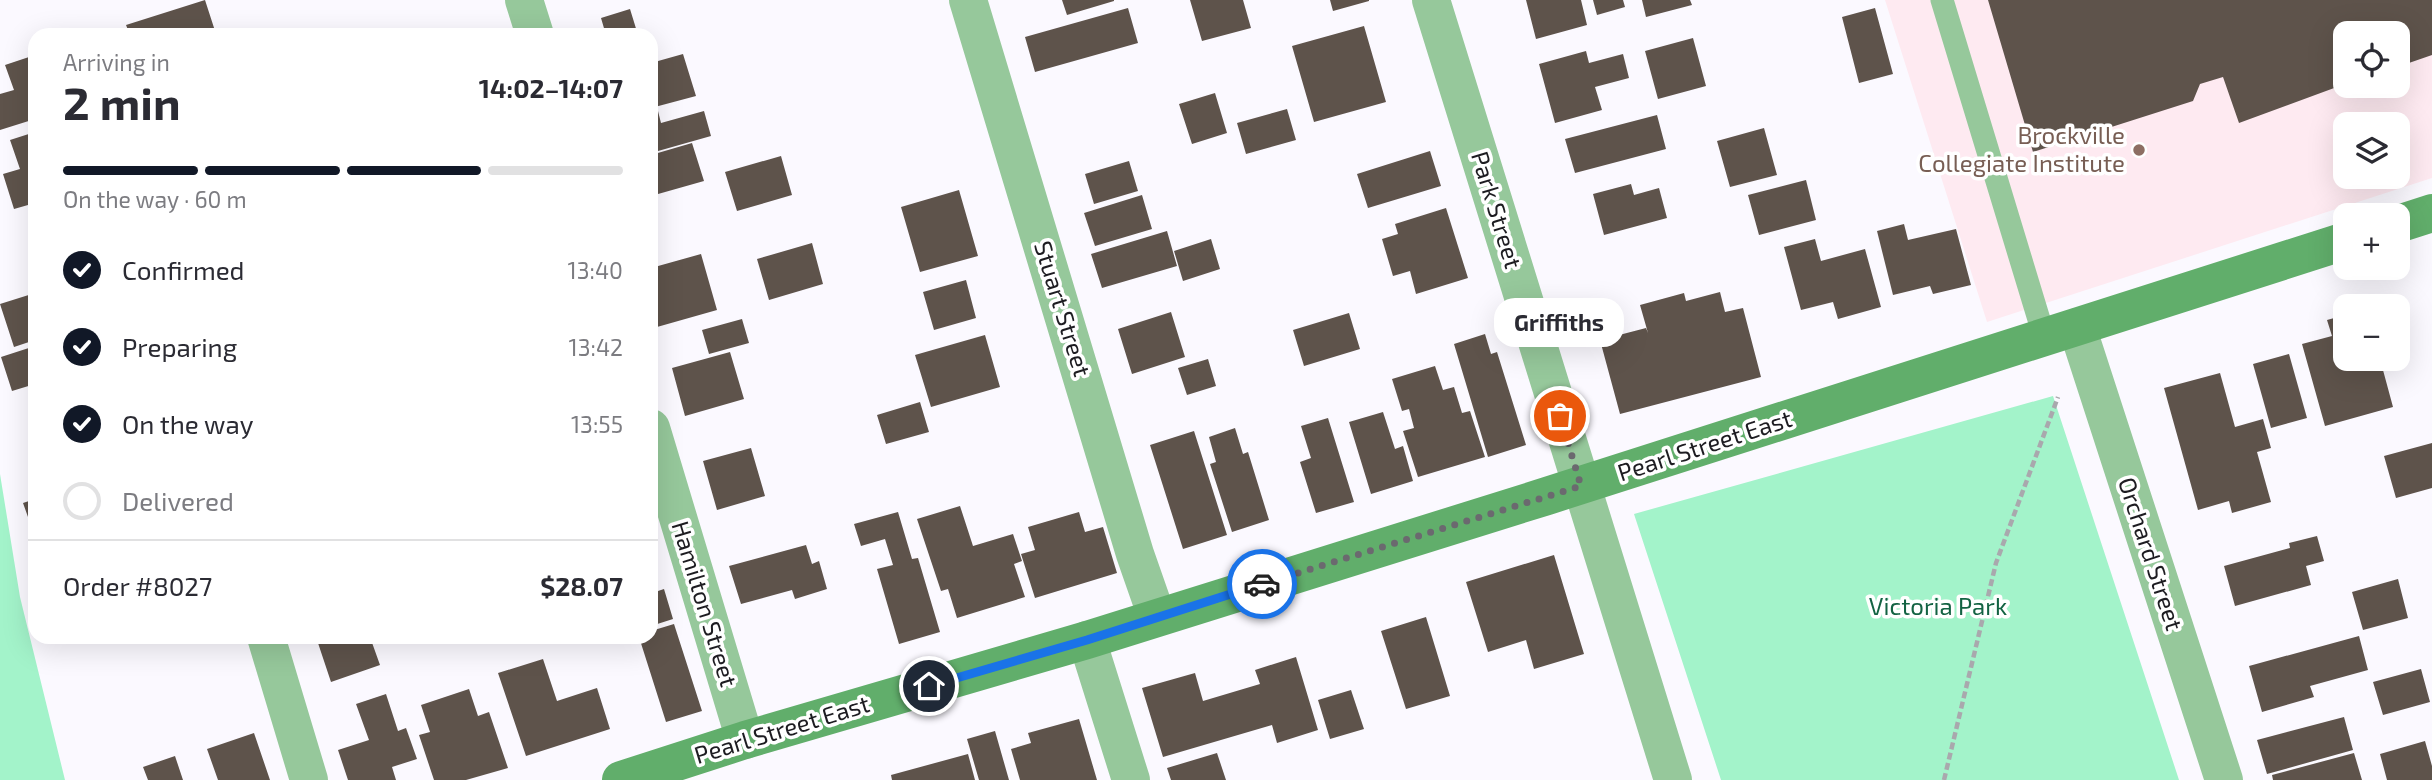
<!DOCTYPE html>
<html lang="en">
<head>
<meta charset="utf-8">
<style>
  :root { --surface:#fff; --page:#f2f2f3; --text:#2b2b33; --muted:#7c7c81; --line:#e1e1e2; --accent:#111827 }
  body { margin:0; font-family:"Exo 2",sans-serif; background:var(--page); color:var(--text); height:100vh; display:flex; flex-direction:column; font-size:26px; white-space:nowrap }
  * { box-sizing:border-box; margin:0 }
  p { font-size:23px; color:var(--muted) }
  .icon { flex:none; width:38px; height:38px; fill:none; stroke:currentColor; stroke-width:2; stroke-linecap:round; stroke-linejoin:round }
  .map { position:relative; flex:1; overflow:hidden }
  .panel { position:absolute; left:28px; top:28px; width:630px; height:616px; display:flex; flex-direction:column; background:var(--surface); border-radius:21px; box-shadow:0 7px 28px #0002 }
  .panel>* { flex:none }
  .tools { position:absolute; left:2333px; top:21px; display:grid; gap:14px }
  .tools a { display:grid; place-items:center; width:77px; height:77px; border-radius:14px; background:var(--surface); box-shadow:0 7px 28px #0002; font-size:35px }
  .pin { position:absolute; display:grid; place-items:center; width:60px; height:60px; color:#fff; margin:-30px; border:4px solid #fff; border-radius:50%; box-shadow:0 2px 7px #0007 }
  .courier { position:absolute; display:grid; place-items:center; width:70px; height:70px; margin:-35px; border:5px solid #1a73e8; border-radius:50%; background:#fff; color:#222; box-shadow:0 2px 9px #0007 }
  .bubble { position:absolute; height:49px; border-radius:21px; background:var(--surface); box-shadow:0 7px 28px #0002; font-size:23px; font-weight:700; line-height:49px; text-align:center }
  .overview em { font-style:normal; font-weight:700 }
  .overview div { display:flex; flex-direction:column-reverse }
  .overview { display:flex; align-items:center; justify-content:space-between; height:119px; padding:0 35px }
  h1 { font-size:46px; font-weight:700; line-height:52px }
  .bar { display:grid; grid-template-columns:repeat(4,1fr); gap:10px 7px; align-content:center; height:84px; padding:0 35px }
  .bar i { height:9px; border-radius:5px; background:var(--line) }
  .bar .on { background:var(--accent) }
  .bar p { grid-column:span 4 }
  .line { display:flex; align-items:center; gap:18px; padding:0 35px; border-top:2px solid var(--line) }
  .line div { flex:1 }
  ol { padding:0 35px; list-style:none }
  li { display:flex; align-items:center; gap:21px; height:77px }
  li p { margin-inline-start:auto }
  li .icon { padding:7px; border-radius:50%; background:var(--accent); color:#fff; stroke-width:4 }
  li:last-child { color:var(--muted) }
  li i { width:38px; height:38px; border:4px solid var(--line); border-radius:50% }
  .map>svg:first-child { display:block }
  .education { fill:#feeaf1; fill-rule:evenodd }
  .green { fill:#a3f3ca }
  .building { fill:#5e534b }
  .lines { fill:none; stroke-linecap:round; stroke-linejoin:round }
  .path { stroke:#a9a8ad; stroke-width:4.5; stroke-dasharray:7 3.5; stroke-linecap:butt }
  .lane { stroke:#96c89b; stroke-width:23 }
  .street { stroke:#96c89b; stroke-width:38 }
  .secondary { stroke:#61ae6b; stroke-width:38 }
  .done { stroke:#6b696f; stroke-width:7; stroke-dasharray:0 12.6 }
  .route { stroke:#1a73e8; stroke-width:9 }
  .education-dot { fill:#8d6e63; stroke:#fff; stroke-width:2.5 }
  .labels { text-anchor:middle; stroke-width:7; stroke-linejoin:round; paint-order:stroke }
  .education-label { font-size:24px; fill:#785e54; stroke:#fff; text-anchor:end }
  .street-label { font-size:24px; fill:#1d1c21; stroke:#fff }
  .park-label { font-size:24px; fill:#136343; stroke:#fff }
</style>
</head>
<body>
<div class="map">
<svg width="2432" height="780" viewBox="0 0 2432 780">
  <rect width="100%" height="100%" fill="#fbf9ff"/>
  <!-- education -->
  <path class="education" d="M1885,0H2432V178L1987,322ZM2345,33H2398V86H2345ZM2345,124H2398V177H2345Z"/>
  <!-- green -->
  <path class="green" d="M2053,396L2179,780H1721L1634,514Z
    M0,474L20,597L65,780H0Z"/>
  <!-- building -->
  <path class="building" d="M205,0L216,34L130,35L126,25Z
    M1062,0H1114V1L1067,15Z
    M1190,0H1243L1251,28L1202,41Z
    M1330,0H1369V1L1333,11Z
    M1526,0H1581L1587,25L1536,39Z
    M1593,0H1623L1625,7L1597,15Z
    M1642,0H1690L1692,5L1646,17Z
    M1988,0H2432V55L2406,64L2409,71L2398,75V33H2345V84L2239,123L2223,77L2200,84L2193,101L2033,152Z
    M1128,8L1138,43L1035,72L1025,37Z
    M1875,8L1893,74L1859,83L1842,17Z
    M630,9L638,35H606L601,18Z
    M1364,26L1386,102L1314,122L1292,46Z
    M1693,38L1706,86L1658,99L1645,51Z
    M1586,51L1589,63L1623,54L1629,78L1595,87L1602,110L1555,123L1539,64Z
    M683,54L696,96L651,108V63Z
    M35,55V119L0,130V94L14,90L5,65Z
    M1215,93L1227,133L1192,144L1179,104Z
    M1287,109L1296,140L1246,154L1237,123Z
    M658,111L661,123L704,111L711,136L651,153V113Z
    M1657,115L1666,149L1575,173L1565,139Z
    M1764,128L1777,175L1730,187L1717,141Z
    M35,132V203L14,209L3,174L20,169L10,140Z
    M692,143L704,181L651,196V155Z
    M1430,151L1441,186L1368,208L1357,174Z
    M781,156L792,195L737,211L725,172Z
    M1129,161L1138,191L1094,204L1085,174Z
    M1806,180L1816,220L1759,235L1748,195Z
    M1631,184L1634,195L1659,188L1667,218L1604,235L1593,194Z
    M959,190L978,256L920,272L901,207Z
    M1142,195L1152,229L1095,246L1084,213Z
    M1446,208L1468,278L1416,294L1410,271L1393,276L1382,239L1398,234L1395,224Z
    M1904,224L1908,240L1956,229L1971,285L1933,294L1930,286L1893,295L1877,231Z
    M1167,231L1177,266L1102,288L1091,254Z
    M1211,239L1220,269L1183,281L1174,251Z
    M1815,239L1821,261L1865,249L1881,307L1838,319L1833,302L1801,310L1784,247Z
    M812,243L823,284L769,300L757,259Z
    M701,254L717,310L657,327L651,307V268Z
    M966,280L976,318L934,330L923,292Z
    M1720,292L1725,312L1743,308L1761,377L1620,414L1600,340L1646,328L1648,333L1640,305L1684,293L1686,301Z
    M35,293V340L14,347L0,304Z
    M1171,312L1185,357L1132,374L1118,329Z
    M1349,313L1360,349L1304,366L1293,330Z
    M2345,315V359H2380L2393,407L2325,426L2302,344L2332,336L2327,320Z
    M742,319L749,343L709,354L702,330Z
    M1485,334L1491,354L1497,352L1526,445L1488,457L1454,344Z
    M985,335L1000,387L931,407L915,355Z
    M35,346V384L12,391L1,357Z
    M730,352L744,399L685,416L672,368Z
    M2289,354L2307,418L2271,428L2253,364Z
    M1208,359L1216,386L1187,395L1178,368Z
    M1435,366L1443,390L1454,387L1462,413L1470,411L1485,457L1418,477L1403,431L1414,428L1409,409L1402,411L1392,379Z
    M2220,373L2235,427L2263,419L2271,448L2257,452L2271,502L2232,513L2229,501L2198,510L2164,388Z
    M920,402L929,432L886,444L877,415Z
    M1383,412L1395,449L1403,446L1413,481L1371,494L1349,422Z
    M1328,418L1354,502L1316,513L1300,462L1311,458L1301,426Z
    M1235,428L1243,454L1248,452L1269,520L1232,532L1210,464L1216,462L1209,437Z
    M1194,431L1227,535L1183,549L1150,445Z
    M2432,443V488L2396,498L2384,456Z
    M751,448L765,496L717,510L703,461Z
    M35,499V530L33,531L23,503Z
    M960,506L973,546L1013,534L1022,561L1014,564L1025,597L957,618L948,589L941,591L917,519Z
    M898,512L912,559L918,558L940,632L899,644L877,569L893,565L885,539L861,546L854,524Z
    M1079,512L1085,532L1103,527L1117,573L1035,598L1021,554L1035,550L1028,527Z
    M2317,536L2324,561L2306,566L2311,585L2235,606L2224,566L2290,548L2289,543Z
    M806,545L812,564L819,561L827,589L795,599L792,590L741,604L729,566Z
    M1554,555L1584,654L1534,669L1526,640L1488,652L1466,582Z
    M2398,579L2408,618L2363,630L2352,592Z
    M652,583L655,592L664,589L673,619L651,626Z
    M1426,617L1450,696L1406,709L1381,631Z
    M674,624L702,711L666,722L639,637H651V631Z
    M2359,636L2368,670L2310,686L2314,697L2262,712L2249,666Z
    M316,637H370L380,665L331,682Z
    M1296,657L1318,730L1277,743L1272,725L1163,757L1142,688L1195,673L1203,701L1260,684L1255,670Z
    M543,659L557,701L597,688L610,729L526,756L498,673Z
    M2421,669L2430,702L2383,715L2373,682Z
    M469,689L478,716L489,712L508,768L466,780H434L419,735L430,732L421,705Z
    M1351,690L1364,729L1330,739L1318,700Z
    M386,694L398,731L406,728L417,759L392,767L396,780H348L338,750L369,740L356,704Z
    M2344,717L2353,750L2267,774L2257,740Z
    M1079,719L1097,780H1020L1011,749L1031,743L1028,733Z
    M995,731L1009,780H979L967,739Z
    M254,733L270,780H218L207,749Z
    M2425,741L2432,766V780H2387L2380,754Z
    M1217,753L1226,780H1171L1167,768Z
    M2354,753L2362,780H2273L2272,775Z
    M968,754L975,780H892L891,775Z
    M175,756L183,780H148L143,767Z"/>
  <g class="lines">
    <!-- path -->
    <path class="path" d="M1944,780L1996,563L2058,397"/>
    <!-- lane -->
    <path class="lane" d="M1942,0L2044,336"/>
    <!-- street -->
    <path class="street" d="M524,0L535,35
      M968,0L1135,554L1157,617
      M1431,0L1673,780
      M2077,327L2224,780
      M651,428L745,740
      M266,637L309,780
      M1087,640L1131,780"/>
    <!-- secondary -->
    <path class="secondary" d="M2398,224L2432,213
      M621,780L745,740L1087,640L1547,496L2345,241"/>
  </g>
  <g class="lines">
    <!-- done -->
    <path class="done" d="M1262,584L1581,486L1560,416"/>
    <!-- route -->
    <path class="route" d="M929,686L1087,640L1262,584"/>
  </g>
  <!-- markers -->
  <circle class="education-dot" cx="2139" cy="150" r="7"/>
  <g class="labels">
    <!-- education labels -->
    <g class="education-label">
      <text x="2125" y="144">Brockville<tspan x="2125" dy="28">Collegiate Institute</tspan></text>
    </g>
    <!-- street labels -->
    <g class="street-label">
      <text transform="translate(1496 210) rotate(73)" y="8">Park Street</text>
      <text transform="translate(1062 309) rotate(73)" y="8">Stuart Street</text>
      <text transform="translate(1705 446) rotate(-18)" y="8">Pearl Street East</text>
      <text transform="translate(2150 554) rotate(72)" y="8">Orchard Street</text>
      <text transform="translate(704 604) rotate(73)" y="8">Hamilton Street</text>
      <text transform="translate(782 730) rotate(-17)" y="8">Pearl Street East</text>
    </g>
    <!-- park labels -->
    <g class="park-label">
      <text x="1938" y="615">Victoria Park</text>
    </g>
  </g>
</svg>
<div class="tools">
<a><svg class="icon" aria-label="locate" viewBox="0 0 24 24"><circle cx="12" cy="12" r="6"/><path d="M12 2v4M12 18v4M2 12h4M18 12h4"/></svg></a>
<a><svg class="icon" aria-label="layers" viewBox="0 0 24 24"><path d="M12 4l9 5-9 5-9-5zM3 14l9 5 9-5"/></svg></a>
<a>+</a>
<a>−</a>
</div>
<div class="pin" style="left:1560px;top:416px;background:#ea580c"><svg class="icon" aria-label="bag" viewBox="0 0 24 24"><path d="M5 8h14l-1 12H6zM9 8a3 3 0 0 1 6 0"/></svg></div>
<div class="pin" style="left:929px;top:686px;background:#1f2937"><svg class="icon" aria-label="home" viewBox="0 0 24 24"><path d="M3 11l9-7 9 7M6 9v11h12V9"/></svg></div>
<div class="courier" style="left:1262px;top:584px"><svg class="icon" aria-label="car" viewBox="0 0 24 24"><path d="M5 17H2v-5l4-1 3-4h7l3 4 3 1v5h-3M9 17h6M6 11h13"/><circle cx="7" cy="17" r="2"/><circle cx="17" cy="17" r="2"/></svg></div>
<div class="bubble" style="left:1494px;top:298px;width:130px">Griffiths</div>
<section class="panel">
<div class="overview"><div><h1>2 min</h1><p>Arriving in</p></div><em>14:02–14:07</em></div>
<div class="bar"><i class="on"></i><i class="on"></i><i class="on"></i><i></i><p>On the way · 60 m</p></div>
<ol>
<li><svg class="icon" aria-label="check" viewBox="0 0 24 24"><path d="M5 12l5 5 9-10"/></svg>Confirmed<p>13:40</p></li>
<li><svg class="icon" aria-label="check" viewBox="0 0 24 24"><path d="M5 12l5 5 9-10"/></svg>Preparing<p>13:42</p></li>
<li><svg class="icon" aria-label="check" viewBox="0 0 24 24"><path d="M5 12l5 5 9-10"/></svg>On the way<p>13:55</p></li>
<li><i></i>Delivered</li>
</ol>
<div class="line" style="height:91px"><div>Order #8027</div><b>$28.07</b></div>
</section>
</div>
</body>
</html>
